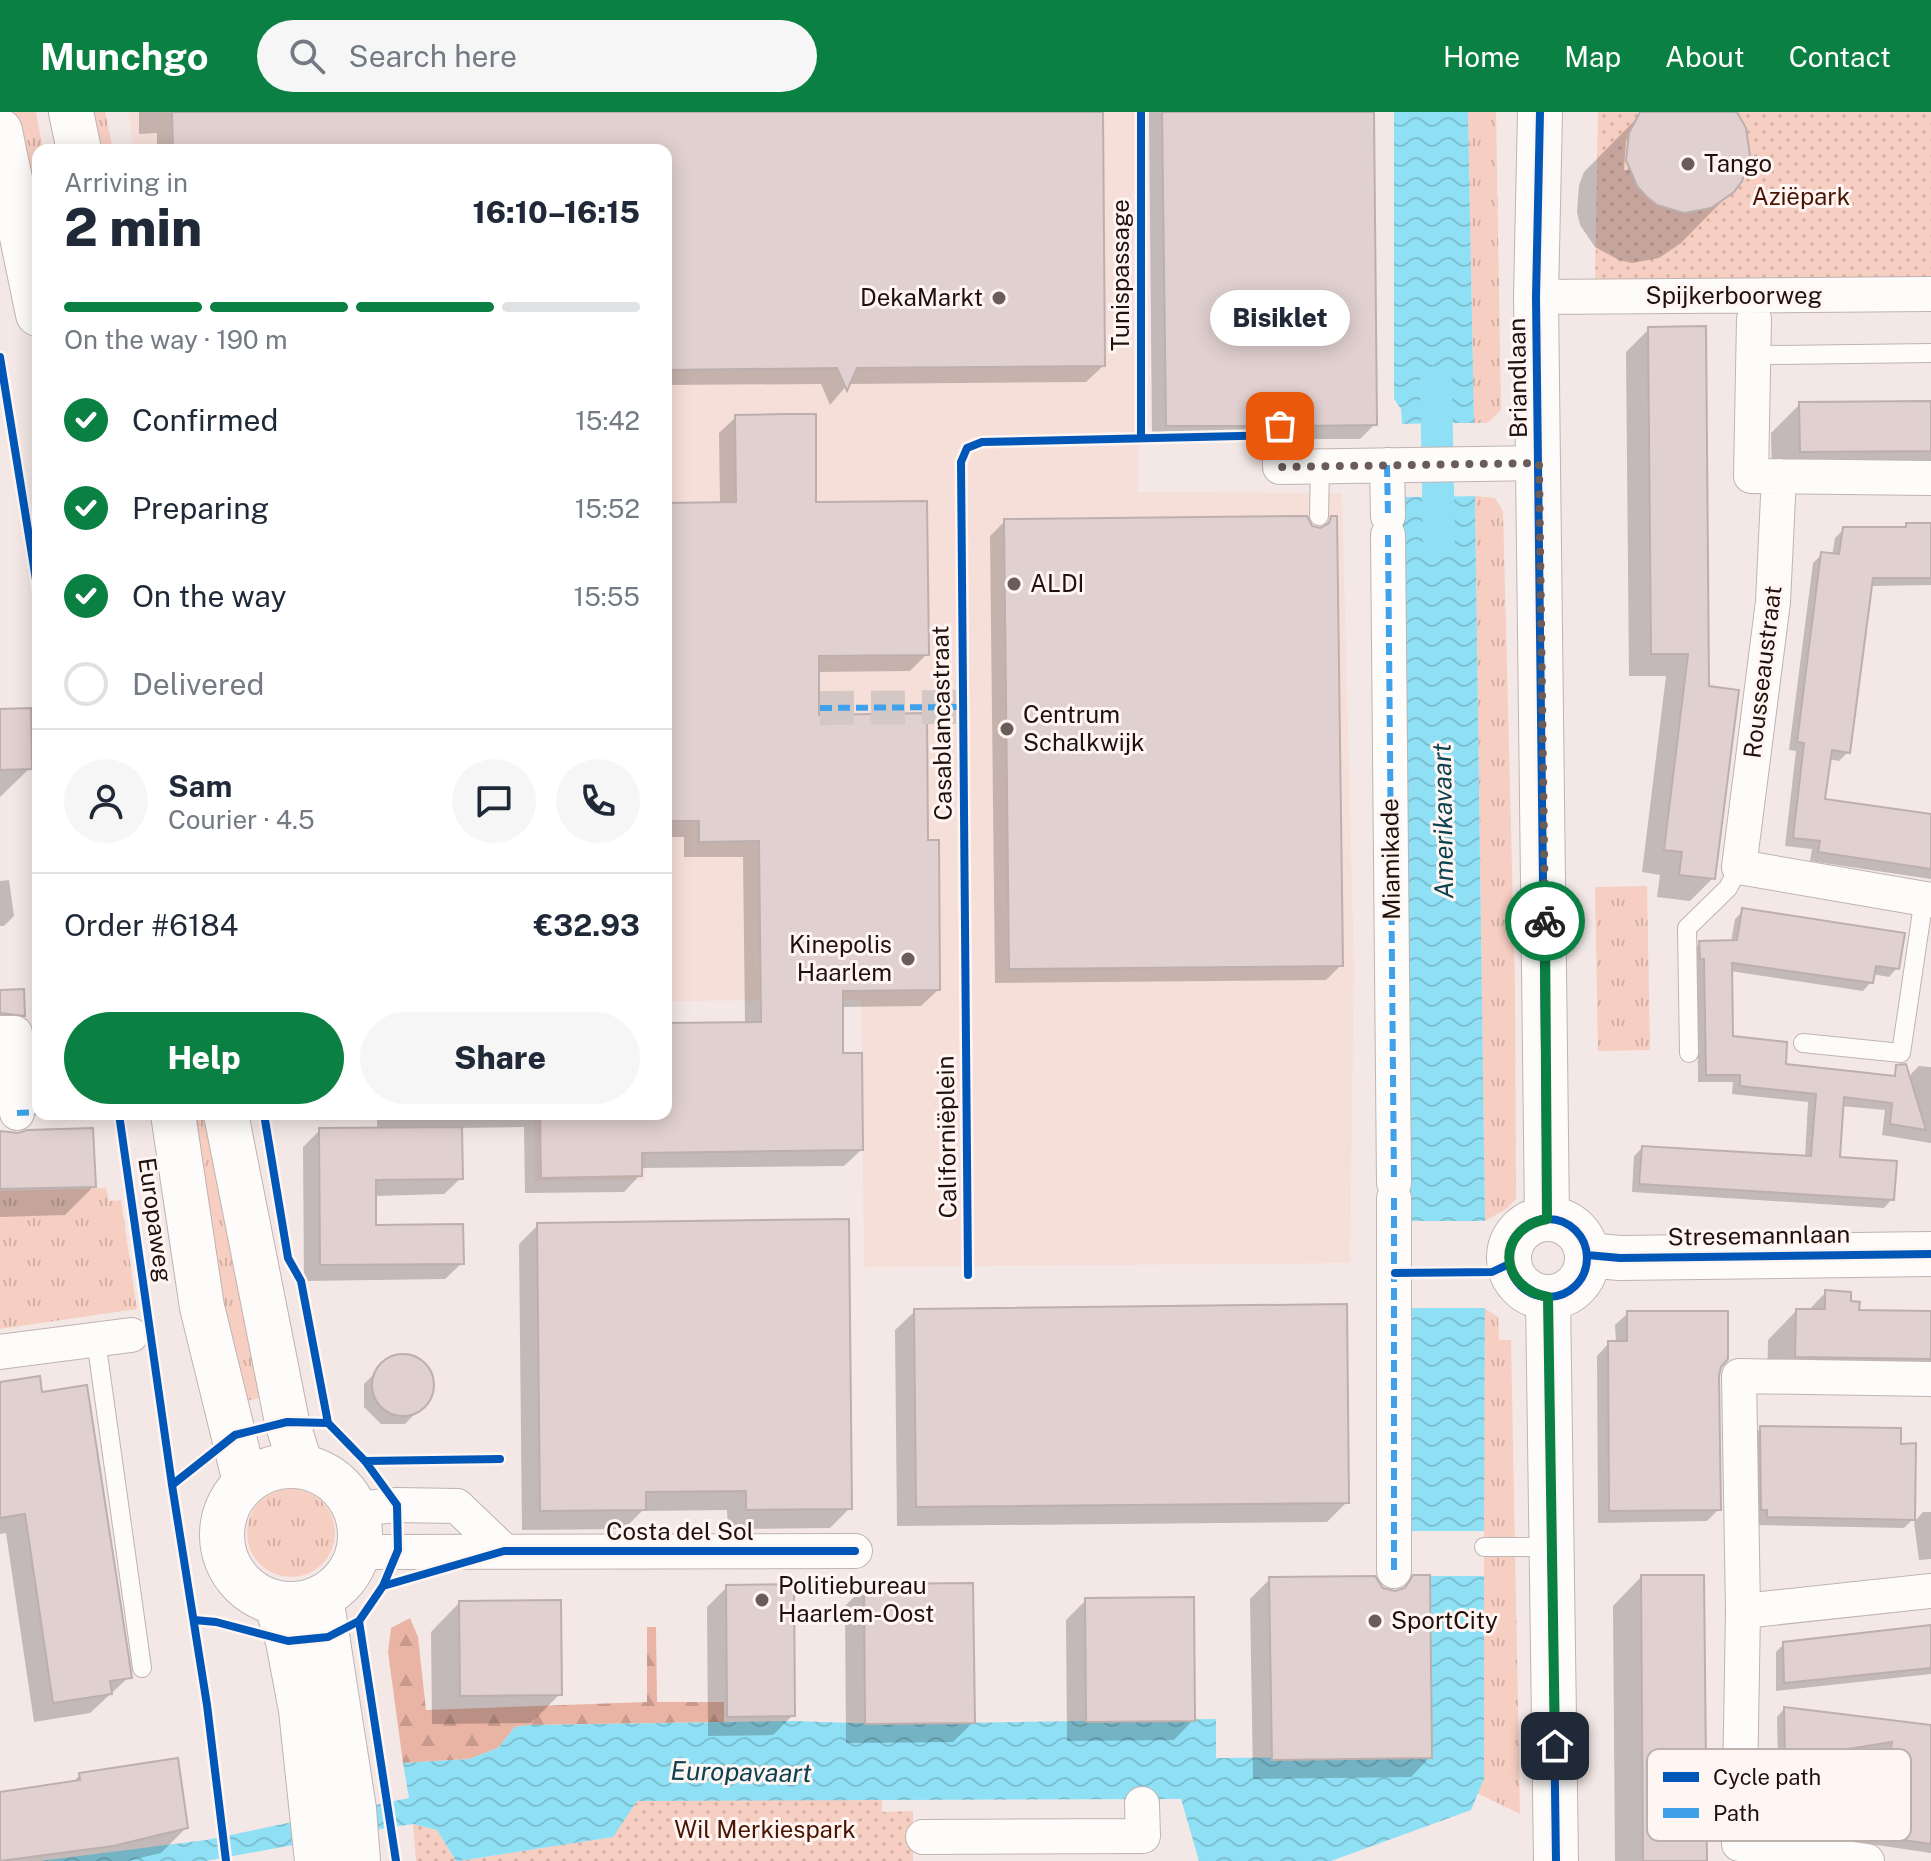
<!DOCTYPE html>
<html lang="en">
<head>
<meta charset="utf-8">
<style>
  :root { --surface:#fff; --page:#f6f6f7; --text:#1f2937; --muted:#747a83; --line:#e0e1e3; --accent:#0b8043 }
  body { margin:0; font-family:"Public Sans",sans-serif; background:var(--page); color:var(--text); height:100vh; display:flex; flex-direction:column; font-size:30px; white-space:nowrap }
  * { box-sizing:border-box; margin:0 }
  p { font-size:26px; color:var(--muted) }
  .icon { flex:none; width:44px; height:44px; fill:none; stroke:currentColor; stroke-width:2; stroke-linecap:round; stroke-linejoin:round }
  .map { position:relative; flex:1; overflow:hidden }
  .drawer { position:absolute; left:32px; top:32px; width:640px; height:976px; display:flex; flex-direction:column; background:var(--surface); border-radius:16px; box-shadow:0 4px 20px #0003 }
  .drawer>* { flex:none }
  .pin { position:absolute; display:grid; place-items:center; width:68px; height:68px; color:#fff; margin:-34px; border-radius:16px; box-shadow:0 4px 12px #0006 }
  .courier { position:absolute; display:grid; place-items:center; width:80px; height:80px; margin:-40px; border:6px solid #0b8043; border-radius:50%; background:#fff; color:#222; box-shadow:0 2px 10px #0007 }
  .bubble { position:absolute; height:56px; border-radius:28px; background:var(--surface); box-shadow:0 4px 20px #0003; font-size:26px; font-weight:800; line-height:56px; text-align:center }
  .overview em { font-style:normal; font-weight:800 }
  .overview div { display:flex; flex-direction:column-reverse }
  .overview { display:flex; align-items:center; justify-content:space-between; height:136px; padding:0 32px }
  h1 { font-size:52px; font-weight:800; line-height:60px }
  .bar { display:grid; grid-template-columns:repeat(4,1fr); gap:12px 8px; align-content:center; height:96px; padding:0 32px }
  .bar i { height:10px; border-radius:6px; background:var(--line) }
  .bar .current { background:var(--accent) }
  .bar p { grid-column:span 4 }
  .line { display:flex; align-items:center; gap:20px; padding:0 32px; border-top:2px solid var(--line) }
  .line div { flex:1 }
  .round { display:grid; place-items:center; flex:none; width:84px; height:84px; border-radius:42px; background:var(--page) }
  ol { padding:0 32px; list-style:none }
  li { display:flex; align-items:center; gap:24px; height:88px }
  li p { margin-inline-start:auto }
  li .icon { padding:8px; border-radius:50%; background:var(--accent); color:#fff; stroke-width:4 }
  li:last-child { color:var(--muted) }
  li i { width:44px; height:44px; border:4px solid var(--line); border-radius:50% }
  .primary-button { display:flex; gap:16px; margin-top:auto; padding:16px 32px }
  .primary-button a { flex:1; height:92px; border-radius:48px; background:var(--accent); color:#fff; font-size:32px; font-weight:800; line-height:92px; text-align:center }
  .primary-button a+a { background:var(--page); color:var(--text) }
  header { display:flex; align-items:center; gap:48px; box-sizing:border-box; height:112px; padding:0 40px; background:var(--accent); color:#fff }
  header strong { font-size:38px }
  nav { display:flex; gap:44px; margin-inline-start:auto; font-size:28px }
  .search { width:560px; height:72px; background:var(--page); display:flex; align-items:center; gap:20px; box-sizing:border-box; padding:0 28px; border-radius:44px; color:var(--muted); font-size:30px }
  .map>svg:first-child { display:block }
  .built { fill:#f7dfd9 }
  .grass { fill:url(#grass-tufts) }
  .forest { fill:url(#forest-firs) }
  .park { fill:url(#park-dots) }
  .water { fill:url(#water-waves) }
  .pier { fill:#f3e8e6 }
  .shadow { fill:#0003; fill-rule:evenodd }
  .lines { fill:none; stroke-linecap:round; stroke-linejoin:round }
  .canal { stroke:#90e0f5; stroke-width:32 }
  .building { fill:#e1d0d0; stroke:#bdafae; stroke-width:2 }
  .street-tunnel { stroke:#d4c8c5; stroke-width:34; stroke-dasharray:34 17; stroke-linecap:butt }
  .lane-casing { stroke:#c0b3b0; stroke-width:20 }
  .street-casing { stroke:#c0b3b0; stroke-width:36 }
  .secondary-casing { stroke:#c0b3b0; stroke-width:46 }
  .lane { stroke:#fdfcfb; stroke-width:18 }
  .street { stroke:#fdfcfb; stroke-width:34 }
  .secondary { stroke:#fdfcfb; stroke-width:44 }
  .quiet { stroke:#3ea1e9; stroke-width:6; stroke-dasharray:12 6; stroke-linecap:butt }
  .cycleway-casing { stroke:#fff5f2; stroke-width:13 }
  .cycleway { stroke:#0057b8; stroke-width:8 }
  .done { stroke:#6a5c58; stroke-width:8; stroke-dasharray:0 14.4 }
  .route { stroke:#0b8043; stroke-width:10 }
  .poi-dot { fill:#6a5c58; stroke:#fff5f2; stroke-width:3 }
  .labels { text-anchor:middle; stroke-width:6; stroke-linejoin:round; paint-order:stroke }
  .poi-label { font-size:24px; fill:#21110c; stroke:#fff5f2; text-anchor:start }
  .park-label { font-size:24px; fill:#4b1504; stroke:#fff5f2 }
  .street-label { font-size:24px; fill:#21110c; stroke:#fff5f2 }
  .water-label { font-size:26px; font-style:italic; fill:#0d4350; stroke:#fff5f2 }
  .key { fill:#fff5f2; stroke:#bcb1ad; stroke-width:2 }
  .key-label { font-size:22px; fill:#21110c }
</style>
</head>
<body>
<header>
<strong>Munchgo</strong>
<div class="search"><svg class="icon" aria-label="search" viewBox="0 0 24 24"><circle cx="10" cy="10" r="6"/><path d="M15 15l6 6"/></svg>Search here</div>
<nav><a>Home</a><a>Map</a><a>About</a><a>Contact</a></nav>
</header>
<div class="map">
<svg width="1931" height="1749" viewBox="0 0 1931 1749">
  <defs>
    <pattern id="grass-tufts" width="24" height="20" patternUnits="userSpaceOnUse" patternTransform="scale(2)"><rect width="24" height="20" fill="#f7cec2"/><path d="M3 7l-1-3M5 7V3M7 7l1-3M15 17l-1-3M17 17v-4M19 17l1-3" fill="none" stroke="#d3b0a6"/></pattern>
    <pattern id="forest-firs" width="22" height="20" patternUnits="userSpaceOnUse" patternTransform="scale(2)"><rect width="22" height="20" fill="#eab4a5"/><path d="M5 1l3.5 6h-7zM16 11l3.5 6h-7z" fill="#c89a8d"/></pattern>
    <pattern id="park-dots" width="8" height="8" patternUnits="userSpaceOnUse" patternTransform="scale(2)"><rect width="8" height="8" fill="#f7cec2"/><path d="M2 2h.1M6 6h.1" fill="none" stroke="#d3b0a6" stroke-width="1.8" stroke-linecap="round"/></pattern>
    <pattern id="water-waves" width="16" height="10" patternUnits="userSpaceOnUse" patternTransform="scale(2)"><rect width="16" height="10" fill="#90e0f5"/><path d="M0 5q4-4 8 0t8 0" fill="none" stroke="#7cbfd1"/></pattern>
  </defs>
  <rect width="100%" height="100%" fill="#f3e8e6"/>
  <!-- built -->
  <path class="built" d="M128,0H1145L1138,380L1342,381L1354,853L1350,1151L864,1155L861,888L666,889V38H134Z
    M272,1002H645V1068L535,1069L534,1002L272,1006Z"/>
  <!-- grass -->
  <path class="grass" d="M14,0H36L43,38H38V102Z
    M81,0H105L113,38H89Z
    M1468,0H1496L1501,298L1487,311H1474Z
    M1475,384L1495,386L1503,399L1515,875L1516,1087L1506,1097L1485,1109Z
    M1647,774L1650,938L1598,939L1595,775Z
    M184,1002H216L268,1284L237,1291Z
    M106,1076L109,1089L121,1088L137,1197L0,1217V1079Z
    M1484,1196L1498,1205L1499,1228H1511L1520,1702L1477,1681L1484,1667Z
    M247 1421a44 44 0 1 1 88 0a44 44 0 1 1-88 0Z"/>
  <!-- forest -->
  <path class="forest" d="M410,1506L418,1525L426,1598L647,1590V1515H656L657,1590H724V1610L528,1613L515,1615L498,1636L469,1647L403,1651L388,1540L391,1516Z"/>
  <!-- park -->
  <path class="park" d="M1598,0H1931V169L1595,172Z
    M831,1686L882,1687V1700L913,1699V1749H459L612,1725L637,1689Z
    M413,1712L437,1718L456,1749H416Z"/>
  <!-- water -->
  <path class="water" d="M1394,0H1468L1474,311L1402,312L1401,297L1394,287Z
    M1475,384L1485,1109L1484,1419H1405L1401,385Z
    M1431,1464H1484V1667L1471,1698L1331,1749H1199L1181,1687L637,1689L613,1725L459,1749H456L437,1718L413,1712L391,1715L206,1749H40L206,1728L409,1686L403,1651L469,1647L498,1636L515,1615L528,1613L795,1609L882,1612L1216,1607V1646L1430,1644Z"/>
  <!-- pier -->
  <path class="pier" d="M1474,311L1478,312L1474,315L1402,316L1398,312Z
    M1475,380L1479,384L1397,385L1401,381Z
    M1409,1109H1487V1196H1405Z"/>
  <!-- shadow -->
  <path class="shadow" d="M139,0H1101L1103,254L1086,270L848,272L830,293L821,272L666,273V38H157V21L139,22Z
    M1149,0H1372L1375,312L1360,327H1286L1276,311L1263,308L1243,328H1152Z
    M1643,0H1732V79L1681,131L1659,146L1632,151L1619,148L1595,135L1580,113L1577,100L1579,73L1584,60ZM1626,27H1630L1628,58H1624Z
    M1649,217L1707,576L1713,766L1690,789L1657,785L1660,763L1642,760L1666,564H1629L1626,240Z
    M1931,291V367L1772,368L1771,321L1800,292Z
    M736,305L814,392L927,542L910,559L817,560V605L926,730L938,878L921,894L841,895V943L861,1038L844,1054L640,1056V1063L624,1080L525,1081L524,1015L460,1016L461,1066L444,1082L374,1084V1115L462,1151L445,1167L304,1169L303,1035L320,1018H377V1002H666V913L745,912L743,745H684V725H666V393L720,392L719,321Z
    M1332,406L1341,853L1326,868L995,871L990,424L1005,409L1311,415L1320,418Z
    M1907,413H1931V473L1870,474L1848,640L1839,649L1828,647L1823,689L1931,706V767L1810,749L1812,737L1785,734L1796,639L1789,638L1813,451L1822,442L1832,444L1835,426L1844,417H1902Z
    M0,599L30,656L0,685Z
    M9,768L14,804L4,814H0V769Z
    M1743,799L1897,856L1889,865L1872,862L1871,870L1863,879L1730,859V926L1783,953L1910,968L1911,962L1919,954L1931,955V1031L1882,1023L1885,998L1841,994L1838,1047L1892,1087L1884,1096L1632,1080L1634,1044L1642,1036L1805,1045L1808,990L1732,982L1733,970H1698L1697,855L1692,840L1700,831L1731,830L1735,807Z
    M0,880L23,903L19,908L0,906Z
    M0,1021L94,1074L65,1103L0,1105Z
    M538,1113L850,1396L830,1416L728,1417L727,1398L642,1399L624,1417L522,1418L519,1132Z
    M1826,1180L1848,1191L1857,1200L1931,1201V1277L1767,1273L1768,1228L1796,1199H1808Z
    M915,1199L1347,1390L1327,1410L897,1414L895,1218Z
    M1628,1201L1720,1254L1717,1264L1719,1397L1707,1409L1598,1411L1597,1244L1609,1231H1616L1615,1213Z
    M391,1245H415L431,1261V1285L405,1312H381L364,1295V1272Z
    M0,1288L129,1565L90,1601L34,1610L6,1421L0,1422Z
    M1761,1316L1899,1334L1913,1407L1904,1416L1759,1413V1406H1753L1752,1325Z
    M1923,1400H1931V1447L1919,1448L1914,1410Z
    M1414,1465L1430,1645L1411,1665L1253,1667L1250,1487L1270,1467L1399,1480Z
    M1641,1465L1705,1749H1615L1613,1494Z
    M865,1474L973,1610L953,1630L846,1631L845,1494Z
    M727,1475L793,1603L773,1623L708,1624L707,1495Z
    M1086,1488L1193,1608L1174,1628L1067,1629L1066,1508Z
    M459,1491L560,1582L531,1611L432,1612L431,1520Z
    M1931,1516V1562L1776,1579V1540L1784,1532Z
    M1784,1597L1931,1617V1741L1795,1721L1784,1718L1780,1712L1778,1679L1786,1671L1879,1685L1885,1637L1778,1654L1777,1605Z
    M80,1663L186,1716L161,1741L127,1749H0V1681L72,1671Z"/>
  <g class="lines">
    <!-- canal -->
    <path class="canal" d="M1436,270L1439,428"/>
  </g>
  <!-- building -->
  <path class="building" d="M172,0H1103L1105,254L857,256L847,279L837,256L666,258V38H173Z
    M1162,0H1374L1377,313L1300,314L1298,305L1291,297L1279,294L1271,296L1263,303L1260,314H1166Z
    M1640,0H1737L1746,16L1750,43L1742,69L1734,80L1711,96L1684,101L1657,93L1646,84L1637,74L1626,48L1629,21Z
    M1706,214L1709,574L1739,578L1715,767L1679,763L1682,740L1664,738L1688,542H1651L1648,215Z
    M1931,289V339L1800,340L1799,290Z
    M782,302H816V390L927,389L929,543L819,544V603L927,601L928,728H939L940,878L843,879V941H862L863,1038L642,1041V1064L541,1066L540,1002H666V911L761,910L759,729L699,730V709H666V391L736,390L735,303Z
    M1307,404L1312,414L1320,416L1329,411L1331,404H1337L1343,854L1009,857L1004,407Z
    M1906,411H1931V466H1873L1850,641L1832,638L1825,687L1931,702V757L1818,740L1820,729L1793,726L1804,631L1797,630L1821,440L1839,442L1843,415H1906Z
    M31,596L32,657L0,658V597Z
    M1742,796L1905,821L1899,857L1876,854L1873,871L1732,851L1733,924L1787,930L1786,952L1895,964L1896,953L1906,952L1926,1018L1890,1012L1892,991L1844,985L1840,1045L1897,1049L1894,1088L1639,1072L1642,1034L1811,1044L1816,982L1740,974V963H1706L1704,847H1700L1699,829L1737,828Z
    M24,877L25,904L0,901V878Z
    M462,1015L463,1067L376,1068V1113L463,1112L464,1152L320,1153L319,1016Z
    M93,1016L96,1075L0,1077V1019L18,1021L27,1018Z
    M849,1107L852,1397L746,1398V1379L646,1380V1398L540,1399L537,1111Z
    M1825,1178L1851,1180V1189L1860,1190L1859,1198L1931,1199V1247L1795,1245L1796,1197H1825Z
    M1347,1192L1349,1391L916,1395L914,1197Z
    M1627,1199H1728V1247L1721,1255L1719,1264L1721,1398L1609,1399L1608,1229H1627Z
    M372 1273a31 31 0 1 1 62 0a31 31 0 1 1-62 0Z
    M40,1264L42,1280L87,1273L132,1566L110,1569L112,1582L53,1591L25,1402L0,1406V1270Z
    M1760,1314L1901,1316V1332L1916,1331L1915,1408L1767,1405V1398H1761Z
    M1413,1463H1430L1432,1646L1272,1648L1269,1465L1375,1464L1383,1476L1395,1479L1405,1476Z
    M1641,1463H1704L1707,1749H1643Z
    M973,1471L975,1611L865,1612L864,1472Z
    M794,1472L795,1604L727,1605L726,1473Z
    M1194,1485L1195,1609L1086,1610L1085,1486Z
    M561,1488L562,1583L460,1584L459,1489Z
    M1931,1513V1556L1784,1571L1783,1530Z
    M1784,1595L1931,1613V1732L1803,1714L1791,1710L1785,1697V1669L1884,1683L1892,1630L1785,1647Z
    M178,1646L188,1716L113,1734L0,1749V1680L80,1668L79,1661Z"/>
  <g class="lines">
    <!-- street-tunnel -->
    <path class="street-tunnel" d="M820,596L962,595"/>
    <defs>
      <path id="lane" d="M1768,243L1931,241
        M1319,404L1320,354
        M1803,931L1901,941L1924,786
        M1689,941L1687,816L1728,776L1739,755
        M96,1228L142,1556
        M1484,1435H1552"/>
      <path id="street" d="M1536,185L1931,182
        M1754,207L1751,364L1931,366
        M1280,314V355L1539,351
        M1387,353L1388,404
        M1779,364L1773,490L1739,755L1931,788
        M1388,423L1394,1071
        M0,921H15L17,1001
        M1394,1086V1459
        M0,1240L131,1223
        M355,1397L397,1393L457,1394L504,1439
        M359,1440L855,1439
        M1743,1499L1931,1479
        M923,1725L1143,1724L1142,1692
        M1867,1749L1739,1732L1743,1499L1739,1264L1931,1267"/>
      <path id="secondary" d="M71,0L79,38
        M1540,0L1536,185L1547,1107
        M0,19L38,202
        M173,1002L202,1195L245,1370
        M226,1002L287,1310L301,1354
        M1509 1146a39 39 0 1 1 78 0a39 39 0 1 1-78 0Z
        M1587,1143L1620,1146L1931,1142
        M1548,1185L1556,1749
        M222 1423a69 69 0 1 1 138 0a69 69 0 1 1-138 0Z
        M321,1485L354,1697L358,1749
        M276,1491L288,1529L301,1598L317,1749"/>
    </defs>
    <!-- lane casing -->
    <use href="#lane" class="lane-casing"/>
    <!-- street casing -->
    <use href="#street" class="street-casing"/>
    <!-- secondary casing -->
    <use href="#secondary" class="secondary-casing"/>
    <!-- lane -->
    <use href="#lane" class="lane"/>
    <!-- street -->
    <use href="#street" class="street"/>
    <!-- secondary -->
    <use href="#secondary" class="secondary"/>
    <!-- quiet -->
    <path class="quiet" d="M1387,353L1388,404
      M1388,423L1394,1071
      M820,596L962,595
      M17,1001L38,1000
      M1394,1086V1459"/>
    <defs>
      <path id="cycleway" d="M1141,0V326
        M1540,0L1536,185L1547,1107
        M0,245L38,480
        M119,1002L172,1373L207,1593L226,1749
        M1509 1146a39 39 0 1 1 78 0a39 39 0 1 1-78 0Z
        M1587,1143L1620,1146L1931,1142
        M1395,1161L1492,1160L1509,1152
        M968,1163L961,350L967,336L982,330L1280,323
        M1548,1185L1556,1749
        M365,1349L500,1347
        M172,1373L235,1323L287,1310L328,1311
        M383,1474L504,1439H855
        M194,1508L216,1510L288,1529L328,1525L359,1509L383,1474L398,1438L397,1393L365,1349L328,1311L301,1169L288,1146L264,1002
        M359,1509L396,1749"/>
    </defs>
    <!-- cycleway casing -->
    <use href="#cycleway" class="cycleway-casing"/>
    <!-- cycleway -->
    <use href="#cycleway" class="cycleway"/>
  </g>
  <g class="lines">
    <!-- done -->
    <path class="done" d="M1280,314V355L1539,351L1545,809"/>
    <!-- route -->
    <path class="route" d="M1545,809L1547,1107C1496,1116 1497,1175 1548,1185L1555,1634"/>
  </g>
  <!-- markers -->
  <g class="poi-dot">
    <circle cx="1688" cy="52" r="8"/>
    <circle cx="999" cy="186" r="8"/>
    <circle cx="1014" cy="472" r="8"/>
    <circle cx="1007" cy="617" r="8"/>
    <circle cx="908" cy="847" r="8"/>
    <circle cx="762" cy="1488" r="8"/>
    <circle cx="1375" cy="1509" r="8"/>
  </g>
  <g class="labels">
    <!-- poi labels -->
    <g class="poi-label">
      <text x="1704" y="60">Tango</text>
      <text x="983" y="194" text-anchor="end">DekaMarkt</text>
      <text x="1030" y="480">ALDI</text>
      <text x="1023" y="611">Centrum<tspan x="1023" dy="28">Schalkwijk</tspan></text>
      <text x="892" y="841" text-anchor="end">Kinepolis<tspan x="892" dy="28">Haarlem</tspan></text>
      <text x="778" y="1482">Politiebureau<tspan x="778" dy="28">Haarlem-Oost</tspan></text>
      <text x="1391" y="1517">SportCity</text>
    </g>
    <!-- park labels -->
    <g class="park-label">
      <text x="1801" y="93">Aziëpark</text>
      <text x="765" y="1726">Wil Merkiespark</text>
    </g>
    <!-- street labels -->
    <g class="street-label">
      <text transform="translate(1121 163) rotate(-90)" y="8">Tunispassage</text>
      <text x="1734" y="192">Spijkerboorweg</text>
      <text transform="translate(1518 266) rotate(-91)" y="8">Briandlaan</text>
      <text transform="translate(1763 560) rotate(-83)" y="8">Rousseaustraat</text>
      <text transform="translate(942 611) rotate(-91)" y="8">Casablancastraat</text>
      <text transform="translate(1391 747) rotate(-91)" y="8">Miamikade</text>
      <text transform="translate(947 1025) rotate(-91)" y="8">Californiëplein</text>
      <text transform="translate(155 1108) rotate(82)" y="8">Europaweg</text>
      <text transform="translate(1759 1124) rotate(-1)" y="8">Stresemannlaan</text>
      <text x="680" y="1428">Costa del Sol</text>
    </g>
    <!-- water labels -->
    <g class="water-label">
      <text transform="translate(1443 709) rotate(-91)" y="9">Amerikavaart</text>
      <text transform="translate(741 1660) rotate(1)" y="9">Europavaart</text>
    </g>
  </g>
  <!-- legend -->
  <rect x="1647" y="1637" width="264" height="92" rx="12" class="key"/>
  <rect x="1663" y="1660" width="36" height="10" fill="#0057b8"/>
  <rect x="1663" y="1696" width="36" height="10" fill="#3ea1e9"/>
  <g class="key-label">
    <text x="1713" y="1673">Cycle path</text>
    <text x="1713" y="1709">Path</text>
  </g>
</svg>
<div class="pin" style="left:1280px;top:314px;background:#ea580c"><svg class="icon" aria-label="bag" viewBox="0 0 24 24"><path d="M5 8h14l-1 12H6zM9 8a3 3 0 0 1 6 0"/></svg></div>
<div class="pin" style="left:1555px;top:1634px;background:#1f2937"><svg class="icon" aria-label="home" viewBox="0 0 24 24"><path d="M3 11l9-7 9 7M6 9v11h12V9"/></svg></div>
<div class="courier" style="left:1545px;top:809px"><svg class="icon" aria-label="bike" viewBox="0 0 24 24"><circle cx="6" cy="16" r="4"/><circle cx="18" cy="16" r="4"/><path d="M6 16l4-8h5l3 8M10 8l3 8H6M13 5h3"/></svg></div>
<div class="bubble" style="left:1210px;top:178px;width:140px">Bisiklet</div>
<section class="drawer">
<div class="overview"><div><h1>2 min</h1><p>Arriving in</p></div><em>16:10–16:15</em></div>
<div class="bar"><i class="current"></i><i class="current"></i><i class="current"></i><i></i><p>On the way · 190 m</p></div>
<ol>
<li><svg class="icon" aria-label="check" viewBox="0 0 24 24"><path d="M5 12l5 5 9-10"/></svg>Confirmed<p>15:42</p></li>
<li><svg class="icon" aria-label="check" viewBox="0 0 24 24"><path d="M5 12l5 5 9-10"/></svg>Preparing<p>15:52</p></li>
<li><svg class="icon" aria-label="check" viewBox="0 0 24 24"><path d="M5 12l5 5 9-10"/></svg>On the way<p>15:55</p></li>
<li><i></i>Delivered</li>
</ol>
<div class="line" style="height:144px"><a class="round"><svg class="icon" aria-label="person" viewBox="0 0 24 24"><circle cx="12" cy="8" r="4"/><path d="M4 21q1-7 8-7t8 7"/></svg></a><div><b>Sam</b><p>Courier · 4.5</p></div><a class="round"><svg class="icon" aria-label="chat" viewBox="0 0 24 24"><path d="M4 5h16v11H9l-5 4z"/></svg></a><a class="round"><svg class="icon" aria-label="phone" viewBox="0 0 24 24"><path d="M5 4h4l2 5-3 2q2 4 5 5l2-3 5 2v4C11 20 4 13 5 4z"/></svg></a></div>
<div class="line" style="height:104px"><div>Order #6184</div><b>€32.93</b></div>
<div class="primary-button"><a>Help</a><a>Share</a></div>
</section>
</div>
</body>
</html>
